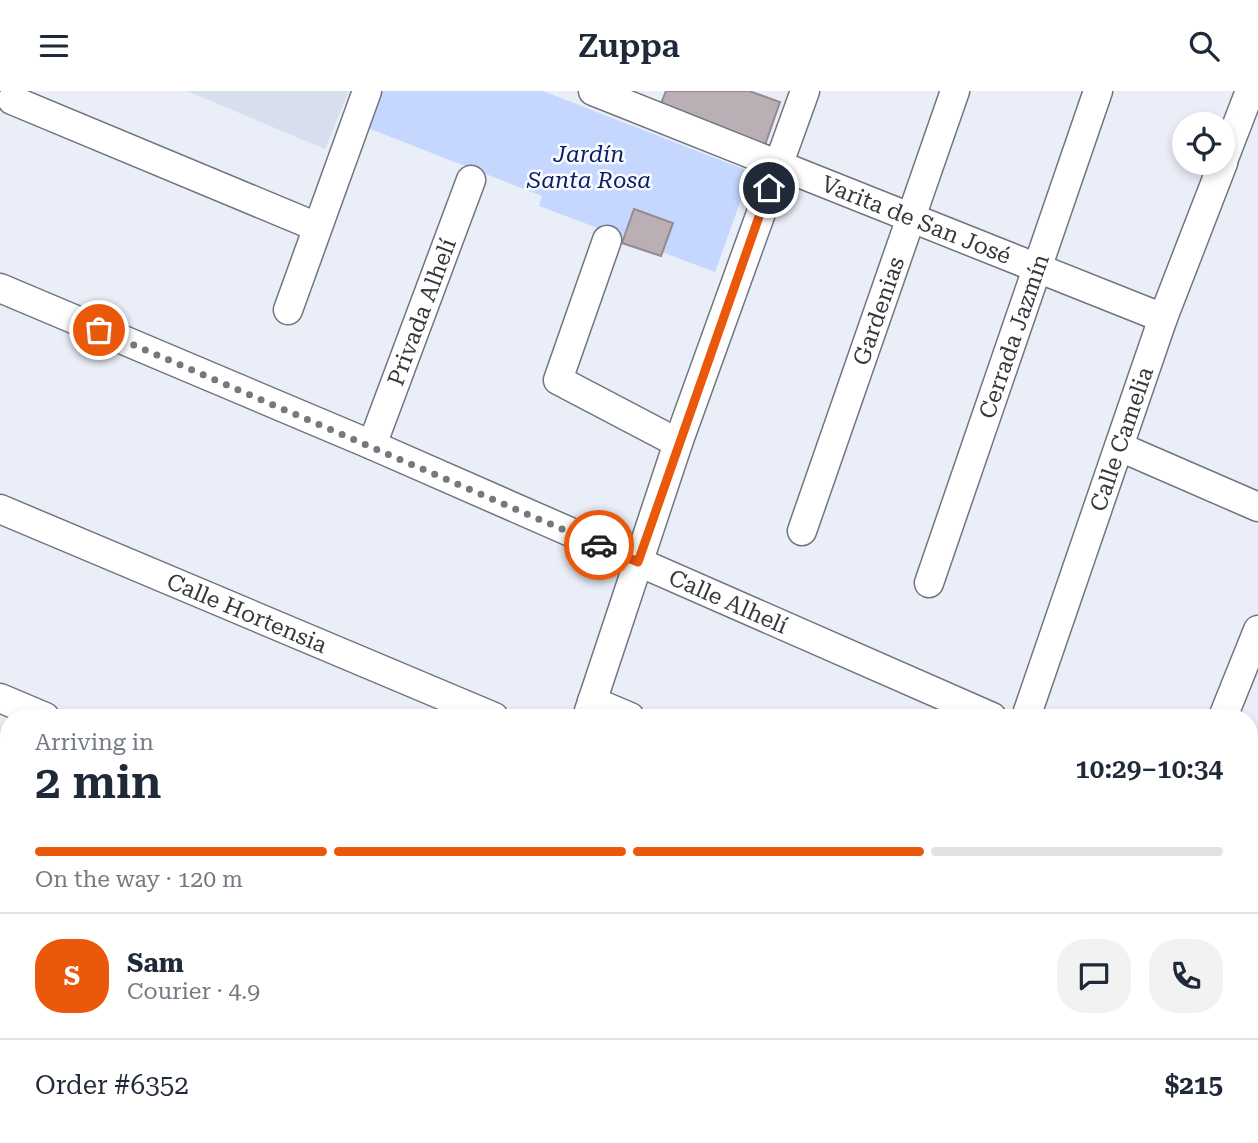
<!DOCTYPE html>
<html lang="en">
<head>
<meta charset="utf-8">
<style>
  :root { --surface:#fff; --page:#f2f2f3; --text:#1f2937; --muted:#747a83; --line:#e0e1e3; --accent:#ea580c }
  body { margin:0; font-family:"Roboto Serif",serif; background:var(--page); color:var(--text); height:100vh; display:flex; flex-direction:column; font-size:26px; white-space:nowrap }
  * { box-sizing:border-box; margin:0 }
  p { font-size:23px; color:var(--muted) }
  .icon { flex:none; width:38px; height:38px; fill:none; stroke:currentColor; stroke-width:2; stroke-linecap:round; stroke-linejoin:round }
  .map { position:relative; flex:1; overflow:hidden }
  .sheet { position:absolute; left:0px; top:618px; width:1258px; height:436px; display:flex; flex-direction:column; background:var(--surface); border-radius:28px 28px 0 0; box-shadow:0 4px 10px #0003 }
  .sheet>* { flex:none }
  .controls { position:absolute; left:1172px; top:21px; display:grid; gap:14px }
  .controls a { display:grid; place-items:center; width:63px; height:63px; border-radius:50%; background:var(--surface); box-shadow:0 4px 10px #0003; font-size:35px }
  .pin { position:absolute; display:grid; place-items:center; width:60px; height:60px; color:#fff; margin:-30px; border:4px solid #fff; border-radius:50%; box-shadow:0 2px 7px #0007 }
  .courier { position:absolute; display:grid; place-items:center; width:70px; height:70px; margin:-35px; border:5px solid #ea580c; border-radius:50%; background:#fff; color:#222; box-shadow:0 2px 9px #0007 }
  .headline em { font-style:normal; font-weight:600 }
  .headline div { display:flex; flex-direction:column-reverse }
  .headline { display:flex; align-items:center; justify-content:space-between; height:119px; padding:0 35px }
  h1 { font-size:46px; font-weight:600; line-height:52px }
  .bar { display:grid; grid-template-columns:repeat(4,1fr); gap:10px 7px; align-content:center; height:84px; padding:0 35px }
  .bar i { height:9px; border-radius:5px; background:var(--line) }
  .bar .active { background:var(--accent) }
  .bar p { grid-column:span 4 }
  .line { display:flex; align-items:center; gap:18px; padding:0 35px; border-top:2px solid var(--line) }
  .line div { flex:1 }
  .round { display:grid; place-items:center; flex:none; width:74px; height:74px; border-radius:28px; background:var(--page) }
  header { display:flex; justify-content:space-between; align-items:center; height:91px; padding:0 35px; background:var(--surface); font-size:32px; font-weight:600 }
  .map>svg:first-child { display:block }
  .built { fill:#d7dfef }
  .green { fill:#c5d7fe }
  .building { fill:#b9afb4; stroke:#948a8f; stroke-width:2 }
  .lines { fill:none; stroke-linecap:round; stroke-linejoin:round }
  .minor-casing { stroke:#71757d; stroke-width:31 }
  .minor { stroke:#fff; stroke-width:28 }
  .done { stroke:#75787d; stroke-width:7; stroke-dasharray:0 12.6 }
  .route { stroke:#ea580c; stroke-width:9 }
  .labels { text-anchor:middle; stroke-width:5; stroke-linejoin:round; paint-order:stroke }
  .park-label { font-size:23px; font-style:italic; fill:#0a1f6a; stroke:#fbfbfd }
  .street-label { font-size:23px; fill:#36383b; stroke:#fbfbfd }
</style>
</head>
<body>
<header><svg class="icon" aria-label="menu" viewBox="0 0 24 24"><path d="M4 6h16M4 12h16M4 18h16"/></svg>Zuppa<svg class="icon" aria-label="search" viewBox="0 0 24 24"><circle cx="10" cy="10" r="6"/><path d="M15 15l6 6"/></svg></header>
<div class="map">
<svg width="1258" height="1052" viewBox="0 0 1258 1052">
  <rect width="100%" height="100%" fill="#eaeef8"/>
  <!-- built -->
  <path class="built" d="M187,0H349L325,58Z"/>
  <!-- green -->
  <path class="green" d="M379,0H543L751,81L715,181L539,115L542,105L365,36Z"/>
  <!-- building -->
  <path class="building" d="M666,0H749L780,11L765,54L660,15Z
    M634,118L673,132L661,165L622,152Z"/>
  <g class="lines">
    <defs>
      <g id="minor">
        <path id="s1" d="M593,0L1163,227"/>
        <path d="M12,9L317,136"/>
        <path d="M1223,70L1250,0"/>
        <path d="M607,149L558,289L678,352"/>
        <path id="s2" d="M0,197L372,354L992,626"/>
        <path d="M288,219L367,0"/>
        <path id="s3" d="M372,354L471,89"/>
        <path d="M1120,356L1258,416"/>
        <path id="s4" d="M0,418L494,626"/>
        <path id="s5" d="M802,440L955,0"/>
        <path id="s6" d="M929,492L1098,0"/>
        <path d="M0,607L45,626"/>
        <path d="M592,610L630,626"/>
        <path d="M587,626L678,352L805,0"/>
        <path id="s7" d="M1026,626L1163,227L1223,72"/>
        <path d="M1223,626L1258,539"/>
        <path d="M1250,790L1258,793"/>
        <path d="M0,792L9,796"/>
        <path d="M0,969L9,962"/>
        <path d="M117,1052L126,1045"/>
        <path d="M440,1052L442,1045"/>
        <path d="M657,1052L673,1045"/>
        <path d="M847,1052L851,1045"/>
        <path d="M1038,1052L1042,1045"/>
        <path d="M1251,1052L1258,1039"/>
      </g>
    </defs>
    <!-- minor casing -->
    <use href="#minor" class="minor-casing"/>
    <!-- minor -->
    <use href="#minor" class="minor"/>
  </g>
  <g class="lines">
    <!-- done -->
    <path class="done" d="M99,239L599,454"/>
    <!-- route -->
    <path class="route" d="M599,454L638,471L769,97"/>
  </g>
  <g class="labels">
    <!-- park labels -->
    <g class="park-label">
      <text x="589" y="71">Jardín<tspan x="589" dy="26">Santa Rosa</tspan></text>
    </g>
    <!-- street labels -->
    <g class="street-label">
      <text dy="8" stroke="none"><textPath href="#s1" startOffset="348">Varita de San José</textPath></text>
      <text dy="8" stroke="none"><textPath href="#s5" startOffset="233">Gardenias</textPath></text>
      <text dy="8" stroke="none"><textPath href="#s3" startOffset="142">Privada Alhelí</textPath></text>
      <text dy="8" stroke="none"><textPath href="#s6" startOffset="261">Cerrada Jazmín</textPath></text>
      <text dy="8" stroke="none"><textPath href="#s7" startOffset="294">Calle Camelia</textPath></text>
      <text dy="8" stroke="none"><textPath href="#s2" startOffset="793">Calle Alhelí</textPath></text>
      <text dy="8" stroke="none"><textPath href="#s4" startOffset="268">Calle Hortensia</textPath></text>
    </g>
  </g>
</svg>
<div class="controls">
<a><svg class="icon" aria-label="locate" viewBox="0 0 24 24"><circle cx="12" cy="12" r="6"/><path d="M12 2v4M12 18v4M2 12h4M18 12h4"/></svg></a>
</div>
<div class="pin" style="left:99px;top:239px;background:#ea580c"><svg class="icon" aria-label="bag" viewBox="0 0 24 24"><path d="M5 8h14l-1 12H6zM9 8a3 3 0 0 1 6 0"/></svg></div>
<div class="pin" style="left:769px;top:97px;background:#1f2937"><svg class="icon" aria-label="home" viewBox="0 0 24 24"><path d="M3 11l9-7 9 7M6 9v11h12V9"/></svg></div>
<div class="courier" style="left:599px;top:454px"><svg class="icon" aria-label="car" viewBox="0 0 24 24"><path d="M5 17H2v-5l4-1 3-4h7l3 4 3 1v5h-3M9 17h6M6 11h13"/><circle cx="7" cy="17" r="2"/><circle cx="17" cy="17" r="2"/></svg></div>
<section class="sheet">
<div class="headline"><div><h1>2 min</h1><p>Arriving in</p></div><em>10:29–10:34</em></div>
<div class="bar"><i class="active"></i><i class="active"></i><i class="active"></i><i></i><p>On the way · 120 m</p></div>
<div class="line" style="height:126px"><b class="round" style="background:var(--accent);color:#fff">S</b><div><b>Sam</b><p>Courier · 4.9</p></div><a class="round"><svg class="icon" aria-label="chat" viewBox="0 0 24 24"><path d="M4 5h16v11H9l-5 4z"/></svg></a><a class="round"><svg class="icon" aria-label="phone" viewBox="0 0 24 24"><path d="M5 4h4l2 5-3 2q2 4 5 5l2-3 5 2v4C11 20 4 13 5 4z"/></svg></a></div>
<div class="line" style="height:91px"><div>Order #6352</div><b>$215</b></div>
</section>
</div>
</body>
</html>
